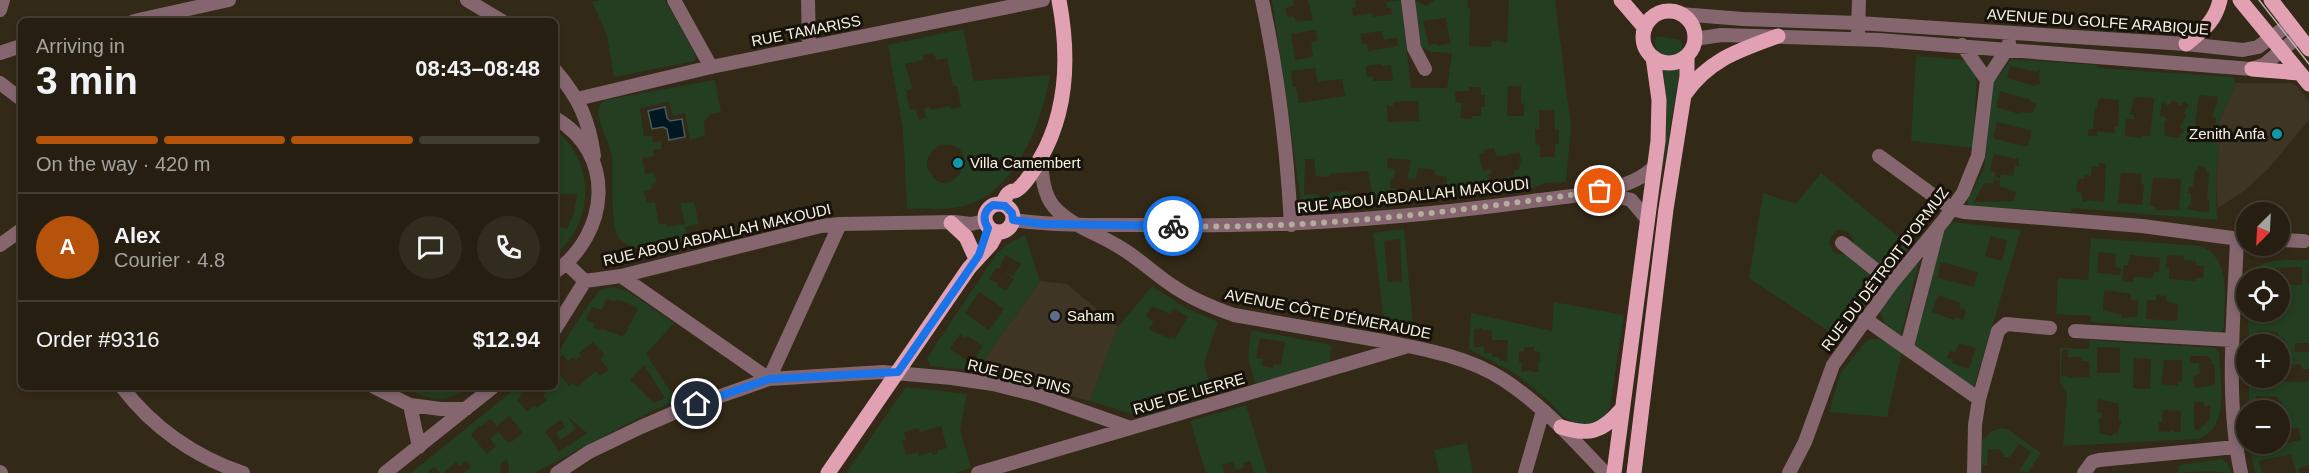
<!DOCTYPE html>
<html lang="en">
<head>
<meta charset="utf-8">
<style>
  :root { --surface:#261f11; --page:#322c1f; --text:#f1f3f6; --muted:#a4a29f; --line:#423d31; --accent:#b45309 }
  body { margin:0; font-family:Helvetica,sans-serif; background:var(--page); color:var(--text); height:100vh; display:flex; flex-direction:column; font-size:22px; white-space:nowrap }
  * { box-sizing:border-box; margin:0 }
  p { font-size:20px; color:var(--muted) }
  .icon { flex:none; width:33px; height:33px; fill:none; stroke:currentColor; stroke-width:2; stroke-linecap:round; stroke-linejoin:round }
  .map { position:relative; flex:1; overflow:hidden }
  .drawer { position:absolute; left:18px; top:18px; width:540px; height:372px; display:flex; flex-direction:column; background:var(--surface); border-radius:9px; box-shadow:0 3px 9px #0003,0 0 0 2px var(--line) }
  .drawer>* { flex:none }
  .needle { width:39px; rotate:204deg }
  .buttons { position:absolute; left:2236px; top:202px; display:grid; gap:12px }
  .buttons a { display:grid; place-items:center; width:54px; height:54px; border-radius:50%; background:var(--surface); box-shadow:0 3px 9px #0003,0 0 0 2px var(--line); font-size:30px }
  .pin { position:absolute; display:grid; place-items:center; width:51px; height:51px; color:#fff; margin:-26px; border:3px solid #fff; border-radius:50%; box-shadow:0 2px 6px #0007 }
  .courier { position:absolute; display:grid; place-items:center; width:60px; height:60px; margin:-30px; border:4px solid #1a73e8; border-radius:50%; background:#fff; color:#222; box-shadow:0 2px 8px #0007 }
  .overview em { font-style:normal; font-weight:800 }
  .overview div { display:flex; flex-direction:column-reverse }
  .overview { display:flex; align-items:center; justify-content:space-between; height:102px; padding:0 18px }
  h1 { font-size:39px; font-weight:800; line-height:45px }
  .bar { display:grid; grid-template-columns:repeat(4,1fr); gap:9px 6px; align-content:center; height:72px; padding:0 18px }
  .bar i { height:8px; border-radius:4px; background:var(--line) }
  .bar .selected { background:var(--accent) }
  .bar p { grid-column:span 4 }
  .line { display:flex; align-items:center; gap:15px; padding:0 18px; border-top:2px solid var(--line) }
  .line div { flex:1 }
  .round { display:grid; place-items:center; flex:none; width:63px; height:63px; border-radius:32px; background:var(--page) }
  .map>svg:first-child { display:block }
  .commercial { fill:#3e3524 }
  .green { fill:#233e20; fill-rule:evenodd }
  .water { fill:#011823; stroke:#4b5a5e; stroke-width:1.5 }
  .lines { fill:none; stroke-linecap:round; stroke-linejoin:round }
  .minor { stroke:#85666f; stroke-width:14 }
  .major { stroke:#e1a1b3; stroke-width:15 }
  .tram { stroke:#bcb5a7; stroke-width:1.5 }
  .done { stroke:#b4ac9e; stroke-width:6; stroke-dasharray:0 10.8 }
  .route { stroke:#1a73e8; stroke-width:8 }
  .culture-dot { fill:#0f9aa8; stroke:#17130b; stroke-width:2 }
  .service-dot { fill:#5c6f8a; stroke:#17130b; stroke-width:2 }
  .labels { text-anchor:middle; stroke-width:6; stroke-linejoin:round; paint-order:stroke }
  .street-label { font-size:15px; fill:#f9f3e7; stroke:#17130b }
  .poi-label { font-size:15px; fill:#f9f3e7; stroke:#17130b; text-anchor:start }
</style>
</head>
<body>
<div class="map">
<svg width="2309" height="473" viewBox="0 0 2309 473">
  <rect width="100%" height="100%" fill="#332917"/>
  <!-- commercial -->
  <path class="commercial" d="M2236,83H2289L2297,86L2309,101V120L2269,168L2244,191L2218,208L2216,185L2220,132L2218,125Z
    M1040,281L1067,284L1118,327L1090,401L976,371Z"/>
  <!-- green -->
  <path class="green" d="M601,0H665L694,52L695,61L614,77L607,35L592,2Z
    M1272,0H1293L1294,6L1285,8L1287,17L1294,16L1296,22L1313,20L1308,0H1358L1355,1L1356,7L1352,8L1353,16L1372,13L1373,17L1392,14L1391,8H1387L1386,2L1401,0L1411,88H1447L1452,53L1432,52L1421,47L1414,0L1426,6L1435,0H1468L1467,8H1470L1469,46L1491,47L1492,40L1507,43L1509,0H1555L1571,127L1566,182L1545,183L1531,189L1311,211L1301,202ZM1446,18L1450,43L1438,46L1437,44L1429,45L1423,21ZM1316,30L1318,41L1311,42L1313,57L1295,60L1291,34ZM1382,31L1384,40L1397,38L1398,46L1368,51L1367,43L1362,44L1360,34ZM1381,64L1382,66L1391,65L1393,81H1373V76L1367,77L1366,66ZM1315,68L1318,82L1342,79L1345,96L1299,103L1296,87H1293L1291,71ZM1508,86H1521V103L1524,104V116H1507ZM1469,87H1481V95H1485V107H1481V116H1472V119L1460,118L1462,103H1456L1455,91H1469ZM1418,101L1419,121L1388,122L1387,106H1393V102ZM1539,110H1554L1555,129L1559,130V143L1555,144V157H1540V145L1536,144L1535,130L1539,129ZM1494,148L1497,157L1519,152L1522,163L1519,164L1520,169L1514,171V175L1505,177V181L1497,183L1496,180L1490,181L1488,174L1492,173L1491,169L1483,171L1479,154L1484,153V150ZM1388,158L1411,160L1407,178L1416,179L1418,168L1435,170V175L1447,177L1446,187L1434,186L1433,192L1390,188L1391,179H1394L1395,169L1387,168ZM1305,159H1314L1316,176L1329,177V174L1368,171L1373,200L1350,202L1349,191L1331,192L1328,197H1319L1318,194L1304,195Z
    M963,29L974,81L1050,75C1043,120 1016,191 967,205C949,211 927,208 907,209L903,131L888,45ZM934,53L936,60L947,58L953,86H957L961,107L951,109L950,106L931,110L930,107L924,108L926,118L919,120L916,109L910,110L906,91L913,89L905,64L923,60V55ZM940,145C988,140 952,208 930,173C923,162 930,151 940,145Z
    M1657,36L1681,40L1683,50L1663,170L1662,169L1666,94L1663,66L1654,40Z
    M1916,56L1964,60L1970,63L1977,74L1973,148L1911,141Z
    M2011,59L2097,65V68L2233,77L2236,83L2218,125L2220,132L2216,185L2217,220L2072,208L2071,212L1968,206L1967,201L1984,169L1991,93L1994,83ZM2010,66L2037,72L2039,68L2040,85L2036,84L2035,86L2007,78ZM2000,91L2031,100V102L2036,104L2033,113L2019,112V114L1996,107ZM2199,95L2218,97L2217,105L2215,106L2212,117H2216L2215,126H2211L2210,132L2197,131V125L2195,124ZM2134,97L2154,98L2150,136H2142L2141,138L2125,136L2126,119H2134V115L2130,114ZM2101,98L2119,100L2118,126L2115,127V133L2097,131V136H2088L2089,129H2093L2095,108H2097L2098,100ZM2173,100L2180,106L2184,102L2189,105L2184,113L2186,116L2180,127L2184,130L2178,138L2165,136L2164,122L2167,120L2165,117L2160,116L2162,102L2168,106ZM1997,122L2032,131L2028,146H2022L1993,138ZM1994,154L2017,159L2018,157L2019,167L2015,166L2013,176L2001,174L2000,178L1995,177V172L1990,171ZM2099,163L2106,164L2104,202L2089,200L2083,202L2081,192L2076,191L2078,179H2084V175L2091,176L2092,166L2098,167ZM2198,166L2206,167V172L2209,173L2207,200L2209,201V211L2202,212L2188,209V205H2191V193H2188L2189,187H2193L2195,171H2197ZM2121,173L2142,174L2141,183L2144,184L2142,205L2118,203ZM2153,178L2181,179L2179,210H2156L2155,207L2150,205ZM1994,179L2000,181L1999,186L2016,192L2014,201L1974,202L1984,183L1993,184Z
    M715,80L721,112L710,114L704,122L705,136L690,140L685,113L673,116L669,102L640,108L644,136H652L653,143L661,141L662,149L653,150L654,156L642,158L645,174L654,173L657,183L651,184L652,189L644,192L647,203L655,202L659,224H666L667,227L685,224L680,203L694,202L699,224L685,227L689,240C665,247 639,258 619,238C610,230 613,171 612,156C610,140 588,111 605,100Z
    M555,129C596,163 595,221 555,255V224L567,229L574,214L577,194H560L558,201L555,202V164L559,149L555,147Z
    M1821,173L1910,246L1891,273L1854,246L1853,238L1847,231L1838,230L1832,235L1829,243C1832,252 1837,255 1847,254L1881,281L1839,338L1749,278L1763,193L1796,204Z
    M1952,222L2021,230L1974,387L1913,346L1943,233ZM1991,236L2007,241L2002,261L1985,256ZM1941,262L1978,272L1974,287L1938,278ZM1938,295L1961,303L1959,308L1966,310L1963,320L1955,317L1954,320L1932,312ZM1959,343L1976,348L1969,369L1952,363L1953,360L1947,358L1950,351L1956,352Z
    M1404,229L1414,334L1385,329L1373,233ZM1400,239L1402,281L1388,282L1384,241Z
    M1025,235L1040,281L976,371L930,366L927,358L997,253L1008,244ZM1006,255L1021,264L1013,276L1007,273L1006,274L1014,279L1006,291L997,285L998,283L989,279L996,268L999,269ZM979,292L1004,309L989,330L965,313ZM960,334L965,338L967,336L983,346L972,364L950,349Z
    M2091,238L2200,246C2232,257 2224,299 2224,326L2221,333L2177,332V329L2091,322V316L2056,314L2058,278L2088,280ZM2099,252L2116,254L2115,267L2121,268L2120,275L2097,273ZM2130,255L2160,258L2159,272H2154L2153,278L2134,277L2133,282L2122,281L2124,265H2128ZM2167,255L2184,256V260L2196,261V265L2204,266L2203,278H2196L2195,281L2169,279V268L2166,267ZM2104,290L2131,294V300L2139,301L2137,317L2121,318V315L2103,310ZM2156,295L2166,296V301L2178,304L2177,321L2146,319L2147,300H2156Z
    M1920,258L1901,336L1886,326L1879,310Z
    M2309,260L2307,283H2309V343H2295V352H2309V369H2303L2300,364L2280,366L2279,345H2285V339L2279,338L2278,332L2257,331L2256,345H2249L2248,312H2280V285H2302V267L2276,268L2273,271L2270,269L2262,273L2259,279H2249C2259,255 2288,261 2309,260Z
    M1152,286L1184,307L1218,322L1204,363L1213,396L1138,416L1090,401L1118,327ZM1152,306L1170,314L1174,308L1188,317L1175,339L1172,337L1170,339L1149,329L1154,322L1146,316Z
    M614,287L629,292L674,323L646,354L677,401L654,410L534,473H509V465L506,459L501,464L500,473H464L471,466L466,461L460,466L456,462L443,473H440L434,467L427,473H411L517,387H528L520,394L521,396L517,400L527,411L534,406L537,408L547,400L543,395L548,390L546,387H555V369L569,386L573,383L577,387L596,371L600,376L609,370L601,360L604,354L593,342L579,353L581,356L576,360L573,357L568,361L563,355L555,361C555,355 593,295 601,290C605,288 610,287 614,287ZM606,299L615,302L616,299L638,308L625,335L621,336L603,329L601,330L593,327L595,324L586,320L592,307L602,310ZM644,365L665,398L654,403L630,380ZM509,416L522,432V434L511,442H507L499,432L490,439L496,446L487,454L471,435L479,425L481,426L490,419L497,426ZM567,416L587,433L559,452L545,431L561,420L565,427L556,433L560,440L576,429Z
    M1554,302L1624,315L1610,407L1604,418L1589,424L1577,425L1562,416L1549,401L1513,372L1469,349L1471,313L1552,331ZM1482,328V330L1492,331V340H1508L1507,361H1500L1499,357H1492V353H1485L1484,347H1474V329ZM1525,347H1534V351L1540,352V362H1538L1539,372H1532V370L1521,372L1522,362H1519V352L1524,351Z
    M1251,330L1331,345L1330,363L1255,384L1248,356ZM1260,338L1285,342L1281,365L1274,364L1273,368L1262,366L1263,359L1256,358Z
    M1870,339H1880L1902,351L1887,417L1829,412L1840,374L1865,342Z
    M2089,340L2216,348L2219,353C2220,380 2231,428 2198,439L2063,446L2067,394L2060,382V348L2089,349ZM2097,347L2120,348V373H2097ZM2062,350H2068V357H2081L2082,361H2089L2090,377L2069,378L2068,376H2061ZM2190,356H2206L2212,361V364H2215V385L2195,388L2193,377L2200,374L2199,363H2190ZM2134,358L2151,359L2150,389L2133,388ZM2164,360H2182V382H2179L2178,386L2161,384ZM2098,399L2119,404V420L2122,421L2116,436V432L2112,436L2100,433L2099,419L2102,418V413L2097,412ZM2194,402H2203L2204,406H2211L2209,421L2198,430L2194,429ZM2163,410L2181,411V432H2174V430H2171L2170,432L2158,431L2159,422H2162Z
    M2249,378H2257L2258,381L2307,382L2309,378V465L2298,469L2299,473H2296L2291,454L2259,461L2262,473H2255L2250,444H2253L2255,450L2301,440L2299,428L2292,429L2290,424L2280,426L2279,409H2282V402L2279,401L2278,397L2256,396L2255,411H2249Z
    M400,387H469C442,406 428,398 400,387Z
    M906,387L967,394L960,430L971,468L955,473H846ZM941,426L947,448L937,451V454L933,455L931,452L919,456L918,452L906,455L902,441L906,440L904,432L918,428L920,432Z
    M1246,405L1267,473H1254L1250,461L1243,463L1244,467L1236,470L1233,462L1222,465L1224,473H1206L1190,421Z
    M2002,428L2009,430L2041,453L2028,473L2019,471L2031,452L2019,444L2010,457H2004L2001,450L1988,449L1987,465H1983L1981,473L1982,440L1992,431Z
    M1467,443L1473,473H1439L1434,450Z
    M2222,459L2228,464L2231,473L2208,471L2178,473L2179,465Z"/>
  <!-- water -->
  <path class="water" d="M665,107L667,118L670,121L682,119L685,137L669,140L667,129L663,127L652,129L648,111Z"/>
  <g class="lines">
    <!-- minor -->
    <path class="minor" d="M467,0L502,21
      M674,0L711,67
      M808,0L809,47
      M1262,0C1278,74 1287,149 1291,225
      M1408,0L1414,48L1425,69
      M0,10L3,0
      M1680,14L1743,19L1858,23L2186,44L2243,50L2258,47L2290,24
      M134,21L229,0
      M1858,31L1859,0
      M1695,39L1721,35L1879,40L2252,69L2265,64L2299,36
      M1962,45L1987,80
      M0,53L21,46
      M555,70C579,98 589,120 594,156
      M0,83L21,99
      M577,99L711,67L1043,0
      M555,118C617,154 609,234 555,272
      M1879,156L1952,209L1964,212L2142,226L2247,240
      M1041,159C1042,175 1043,194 1054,207C1070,225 1096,233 1116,245C1138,257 1155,275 1176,288C1194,300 1214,308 1234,315C1284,324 1334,332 1383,341C1425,349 1468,357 1504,380C1542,405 1574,440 1605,473
      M1602,192L1631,200L1647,219
      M1013,220C1057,226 1100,225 1145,225C1272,228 1398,219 1525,202C1563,196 1626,195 1654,167
      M2237,239C2234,316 2225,397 2241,473
      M2280,240L2304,241
      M1842,243L1892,283
      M0,245L21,230
      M567,264L585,281L621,276L821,226L840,224L954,222L971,224L985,221
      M621,276L769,379L840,224
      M1865,319L1979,399
      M555,329L585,281
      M2075,331L2232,340
      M1907,346L1937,231
      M122,387C152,427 195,457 243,473
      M374,387L410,405L419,447
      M410,405L441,409H466
      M0,472L1,473
      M385,473L493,387
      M557,473L589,452L641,427L678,411L769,379L883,372L952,378L993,384L1037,395L1131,428
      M978,473L1405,347
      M1525,473L1543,411
      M1789,473L1805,442L1833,365L1892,283L1944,220L1963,193L1978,156L1987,80L2007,49L2009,43
      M1974,473L1975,425L1979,399L1998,331L2006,324L2050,328
      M2084,473L2092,462L2099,460L2236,447"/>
    <!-- major -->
    <path class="major" d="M1621,0L1645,28
      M2240,0L2309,84
      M2271,0L2309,49
      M1643 37a26 26 0 1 1 52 0a26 26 0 1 1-52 0Z
      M2186,44C2203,30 2215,22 2220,0
      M2252,69L2299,73
      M1685,94C1709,59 1740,50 1778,36
      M985 218a14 14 0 1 1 28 0a14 14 0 1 1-28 0Z
      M1002,204C1004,201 1006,195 1009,193C1015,188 1012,194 1018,189C1026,183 1035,168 1040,159C1068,111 1069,53 1059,0
      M951,223L966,237L976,259
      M1561,427C1589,436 1602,432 1621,410
      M828,473L969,268L991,244L997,233
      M1614,473L1658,141L1659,100L1653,57
      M1634,473L1666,209L1687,76V56"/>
    <!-- tram -->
    <path class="tram" d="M2259,0L2309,64"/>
  </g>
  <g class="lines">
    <!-- done -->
    <path class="done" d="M1173,226C1316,230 1458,211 1600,191"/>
    <!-- route -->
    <path class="route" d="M697,404L769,379L898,372L979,255L988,228C982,219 984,210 993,205L1005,206L1012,213L1013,220L1043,224L1173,226"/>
  </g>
  <!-- markers -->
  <g class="culture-dot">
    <circle cx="2277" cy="134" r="6"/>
    <circle cx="958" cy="163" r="6"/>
  </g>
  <circle class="service-dot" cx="1055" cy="316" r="6"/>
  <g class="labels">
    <!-- street labels -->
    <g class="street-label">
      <text transform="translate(2098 22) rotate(4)" y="5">AVENUE DU GOLFE ARABIQUE</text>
      <text transform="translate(806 31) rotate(-11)" y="5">RUE TAMARISS</text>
      <text transform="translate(1413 196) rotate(-6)" y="5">RUE ABOU ABDALLAH MAKOUDI</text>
      <text transform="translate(717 235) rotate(-13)" y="5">RUE ABOU ABDALLAH MAKOUDI</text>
      <text transform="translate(1885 269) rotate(-53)" y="5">RUE DU DÉTROIT D'ORMUZ</text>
      <text transform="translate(1328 314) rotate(11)" y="5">AVENUE CÔTE D'ÉMERAUDE</text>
      <text transform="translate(1019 377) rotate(14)" y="5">RUE DES PINS</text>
      <text transform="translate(1189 394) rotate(-16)" y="5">RUE DE LIERRE</text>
    </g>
    <!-- poi labels -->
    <g class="poi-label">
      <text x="2265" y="139" text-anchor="end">Zenith Anfa</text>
      <text x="970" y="168">Villa Camembert</text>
      <text x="1067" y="321">Saham</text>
    </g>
  </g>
</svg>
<div class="buttons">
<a><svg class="needle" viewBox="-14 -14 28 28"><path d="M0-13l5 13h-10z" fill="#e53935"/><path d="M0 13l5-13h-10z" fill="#a4a29f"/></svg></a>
<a><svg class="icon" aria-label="locate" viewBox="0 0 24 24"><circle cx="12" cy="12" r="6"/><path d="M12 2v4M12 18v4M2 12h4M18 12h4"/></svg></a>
<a>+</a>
<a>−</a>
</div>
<div class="pin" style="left:1600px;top:191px;background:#ea580c"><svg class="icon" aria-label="bag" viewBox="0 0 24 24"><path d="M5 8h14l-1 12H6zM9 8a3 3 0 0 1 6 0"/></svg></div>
<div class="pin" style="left:697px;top:404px;background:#1f2937"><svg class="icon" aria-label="home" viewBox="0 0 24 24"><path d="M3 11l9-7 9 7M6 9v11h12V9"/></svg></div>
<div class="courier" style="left:1173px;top:226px"><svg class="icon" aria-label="bike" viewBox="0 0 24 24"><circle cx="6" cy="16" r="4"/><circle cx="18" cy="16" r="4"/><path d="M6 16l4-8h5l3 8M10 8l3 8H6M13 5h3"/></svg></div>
<section class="drawer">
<div class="overview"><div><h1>3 min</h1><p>Arriving in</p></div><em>08:43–08:48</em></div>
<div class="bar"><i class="selected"></i><i class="selected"></i><i class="selected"></i><i></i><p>On the way · 420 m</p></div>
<div class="line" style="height:108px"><b class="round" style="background:var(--accent);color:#fff">A</b><div><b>Alex</b><p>Courier · 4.8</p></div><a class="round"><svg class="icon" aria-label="chat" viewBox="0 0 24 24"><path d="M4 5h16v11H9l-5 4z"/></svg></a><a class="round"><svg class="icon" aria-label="phone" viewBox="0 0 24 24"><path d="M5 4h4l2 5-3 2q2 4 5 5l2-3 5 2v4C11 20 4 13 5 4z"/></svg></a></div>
<div class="line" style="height:78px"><div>Order #9316</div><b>$12.94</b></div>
</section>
</div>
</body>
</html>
